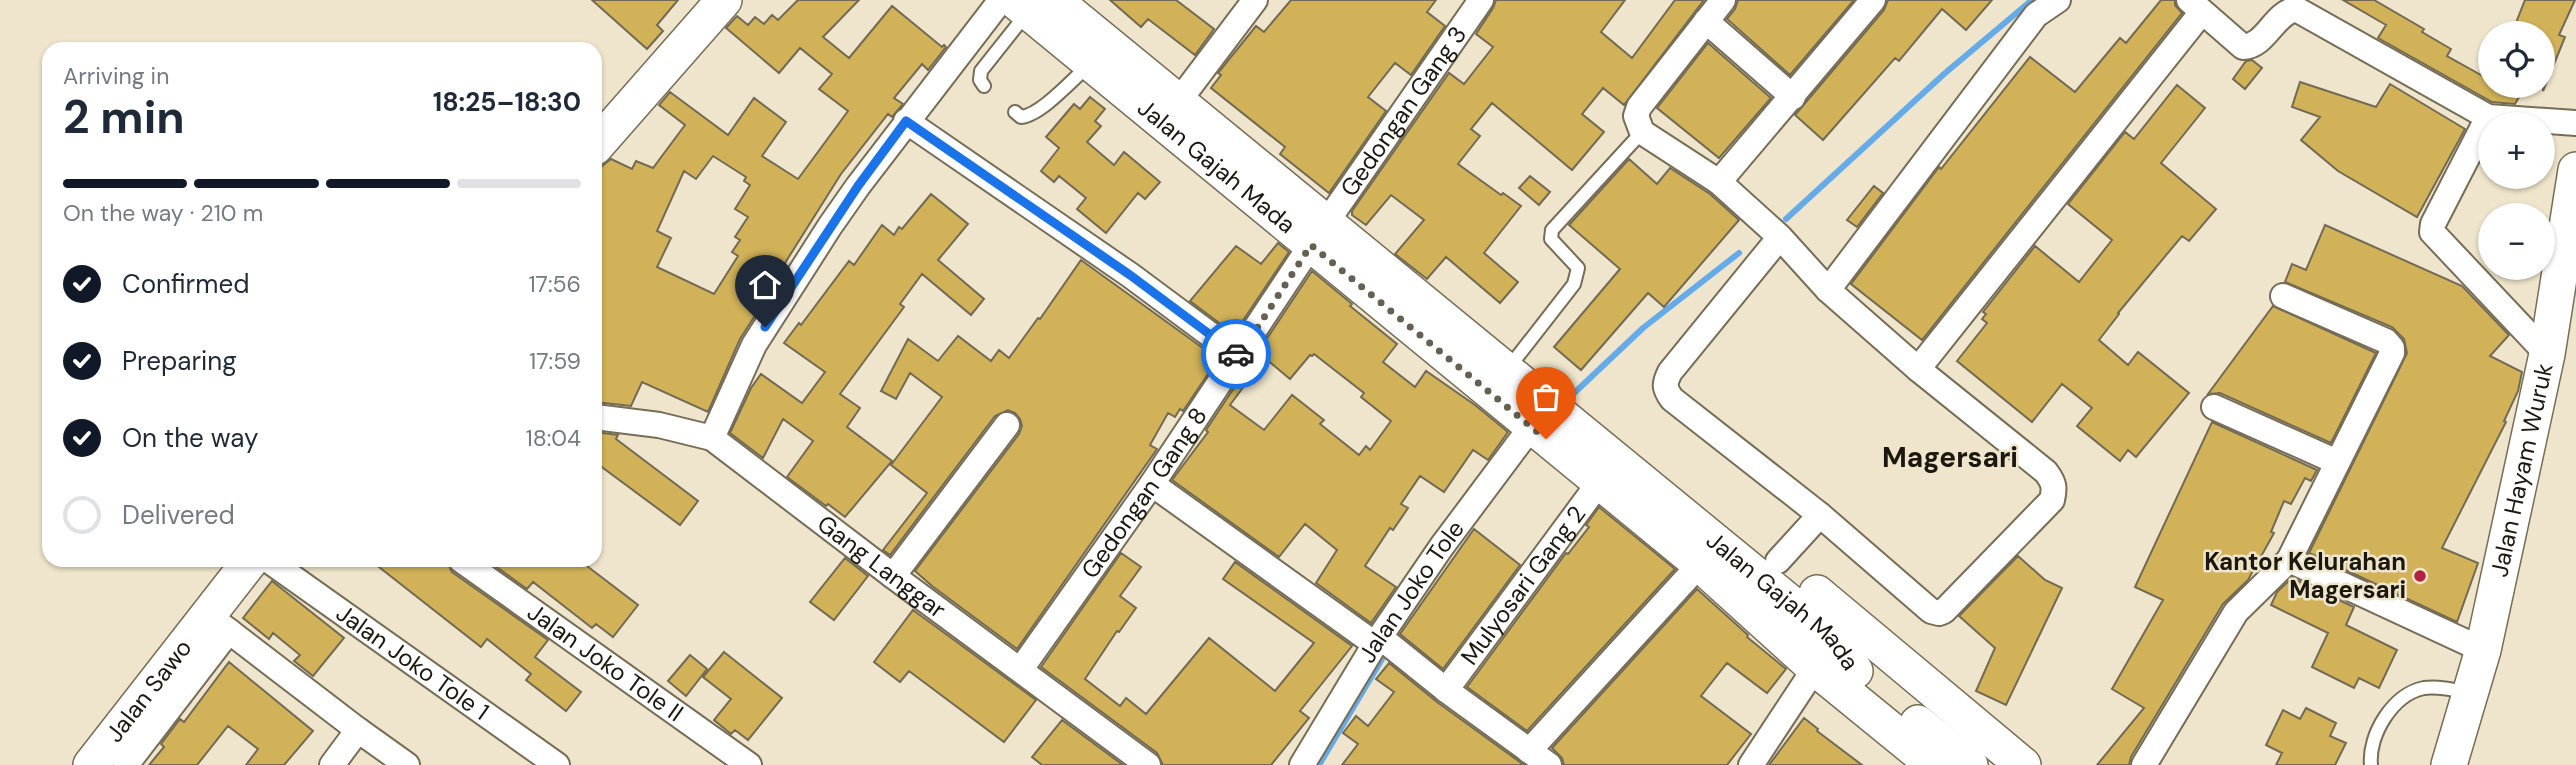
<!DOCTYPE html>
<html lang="en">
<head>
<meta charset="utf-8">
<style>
  :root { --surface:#fff; --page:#f2f2f3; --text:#1f2937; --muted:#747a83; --line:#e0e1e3; --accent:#111827 }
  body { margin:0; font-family:"DM Sans",sans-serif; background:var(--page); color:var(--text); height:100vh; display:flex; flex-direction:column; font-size:26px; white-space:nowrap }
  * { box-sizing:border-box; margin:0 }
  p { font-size:23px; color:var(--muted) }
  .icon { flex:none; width:38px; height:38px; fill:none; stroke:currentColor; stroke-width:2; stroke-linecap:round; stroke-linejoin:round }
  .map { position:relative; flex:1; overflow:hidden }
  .panel { position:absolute; left:42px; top:42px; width:560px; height:525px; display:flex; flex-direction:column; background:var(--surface); border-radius:21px; box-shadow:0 2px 5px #0004 }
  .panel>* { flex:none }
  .controls { position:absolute; left:2478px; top:21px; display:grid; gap:14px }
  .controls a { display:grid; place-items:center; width:77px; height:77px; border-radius:50%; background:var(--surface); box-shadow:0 2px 5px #0004; font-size:35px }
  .pin { position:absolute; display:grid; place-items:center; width:60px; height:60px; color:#fff; margin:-72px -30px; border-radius:50% 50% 50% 0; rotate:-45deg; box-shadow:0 0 7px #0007 }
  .pin .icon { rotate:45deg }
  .courier { position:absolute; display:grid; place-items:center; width:70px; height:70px; margin:-35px; border:5px solid #1a73e8; border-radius:50%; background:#fff; color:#222; box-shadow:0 2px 9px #0007 }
  .head em { font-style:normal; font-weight:700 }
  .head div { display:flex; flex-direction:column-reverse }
  .head { display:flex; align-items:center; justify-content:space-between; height:119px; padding:0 21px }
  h1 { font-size:46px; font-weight:700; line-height:52px }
  .bar { display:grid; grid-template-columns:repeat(4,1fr); gap:10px 7px; align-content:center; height:84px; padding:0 21px }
  .bar i { height:9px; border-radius:5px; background:var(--line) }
  .bar .on { background:var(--accent) }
  .bar p { grid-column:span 4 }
  ol { padding:0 21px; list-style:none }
  li { display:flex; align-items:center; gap:21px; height:77px }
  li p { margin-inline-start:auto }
  li .icon { padding:7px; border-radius:50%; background:var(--accent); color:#fff; stroke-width:4 }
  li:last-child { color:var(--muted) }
  li i { width:38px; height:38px; border:4px solid var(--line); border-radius:50% }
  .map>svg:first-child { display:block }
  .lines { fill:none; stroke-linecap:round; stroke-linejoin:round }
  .stream { stroke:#64abe8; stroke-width:6 }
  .building { fill:#d1b259; stroke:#736a53; stroke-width:2; fill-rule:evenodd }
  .lane-casing { stroke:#756d56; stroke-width:16 }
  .street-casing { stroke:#756d56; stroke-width:28 }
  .secondary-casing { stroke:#756d56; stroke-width:38 }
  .lane { stroke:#fff; stroke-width:12 }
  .street { stroke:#fff; stroke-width:24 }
  .secondary { stroke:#fff; stroke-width:35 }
  .done { stroke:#656051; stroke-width:7; stroke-dasharray:0 12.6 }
  .route { stroke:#1a73e8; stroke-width:9 }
  .poi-dot { fill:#b32042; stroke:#efe5cc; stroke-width:2.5 }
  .labels { text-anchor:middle; stroke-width:5; stroke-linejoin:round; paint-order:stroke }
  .street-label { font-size:24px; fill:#1b180f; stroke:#efe5cc }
  .poi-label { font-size:24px; font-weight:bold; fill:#1b180f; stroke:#efe5cc; text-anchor:end }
  .quarter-label { font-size:28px; font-weight:bold; fill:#1b180f; stroke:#efe5cc }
</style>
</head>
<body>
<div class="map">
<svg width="2576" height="765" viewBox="0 0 2576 765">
  <rect width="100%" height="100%" fill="#efe5cc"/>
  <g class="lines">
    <!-- stream -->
    <path class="stream" d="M1786,219L1944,74L2032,0
      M1571,396L1643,328L1739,253
      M1319,765L1388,649"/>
  </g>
  <!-- building -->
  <path class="building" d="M592,0H678L657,25L663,31L647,49Z
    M798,0H859L823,37L849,58L892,6L942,47L944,45L946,47L928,70L922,64L894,98L903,104L892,117L888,114L841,174L768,290L770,292L740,339L708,412L642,382L631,406L595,402V180L602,166L611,159L632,169L636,161L653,168L685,125L659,105L670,92L728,135L754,98L786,122L762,156L798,179L848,111L819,89L832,74L800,48L779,73L726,28L737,16L748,25L755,17L764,24L772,15L778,20ZM713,156L746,177L744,181L750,185L735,209L748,217L735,237L740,240L732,252L738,256L714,294L657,267L671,238L657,231L684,171L696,179Z
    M1110,0H1176L1214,29L1195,55L1148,19L1141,27Z
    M1291,0H1436L1427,12L1445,26L1411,75L1395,63L1368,97L1386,111L1329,193L1280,154L1285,147L1211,88L1221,75L1218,73L1256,26L1264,32Z
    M1496,0H1625L1601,32L1632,58L1675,0H1704L1624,105L1603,88L1582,114L1604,132L1572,170L1492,103L1471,129L1480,136L1458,164L1501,195L1503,193L1521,206L1484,253L1518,282L1500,303L1446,257L1427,279L1395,254L1424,220L1391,195L1366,225L1352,215V211L1449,73L1464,84L1493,47L1476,34L1493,8Z
    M1738,0H1854L1790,75L1727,19L1735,9Z
    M1888,0H1992L1966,30L1942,9L1899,61L1895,58L1823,140L1795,115L1884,10Z
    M2161,0H2175V5L2182,13L1922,340L1851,284L1939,167L1941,169L2030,57L2075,92L2120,38L2126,43Z
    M2343,0H2374L2424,29L2422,32L2451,49L2447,56L2490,80V86H2500L2519,97L2515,104L2492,102L2378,38L2386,25Z
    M2525,0H2575L2559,35L2565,37L2543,91V33H2512Z
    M1708,43L1771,98L1719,158L1657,108Z
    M2252,60L2262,68L2245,89L2233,79L2246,61Z
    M2300,82L2376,107L2390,84L2465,129L2417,217L2338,171L2301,140L2320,117L2292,107Z
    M2177,85L2205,108L2161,163L2216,209L2189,241L2182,236L2118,313L2119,314L2099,340L2128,365L2138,352L2189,393L2136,457L2128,450L2120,461L2077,426L2092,408L2062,384L2032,422L1957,361L1987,323L1982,319L1986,314L1983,312L2035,246L2079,282L2112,240L2068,204L2125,132L2134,139Z
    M1090,97L1105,109L1095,121L1101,126L1087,142L1114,165L1124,152L1160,182L1145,199L1138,193L1106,233L1077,209L1086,198L1059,176L1054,182L1041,171L1059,148L1046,137L1074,104L1080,109Z
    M1629,159L1657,184L1670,168L1710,194L1739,220L1664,307L1648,293L1581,370L1554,347L1620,269L1569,225Z
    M1530,176L1550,192L1539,205L1519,188Z
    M1874,186L1883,193L1857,227L1847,220Z
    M931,194L968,224L938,260L984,299L971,315L922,274L900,304L904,307L840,394L860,408L847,427L892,461L845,517L828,504L826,506L787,477L813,441L783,419L763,458L730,433L751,388L761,374L802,403L825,372L784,343L799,323L801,325L849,261L854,265L882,225L894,235L899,227L902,229Z
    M2325,225L2462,286L2509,335L2490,356L2522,372L2518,391L2504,421L2506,422L2442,548L2478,563L2457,622L2309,553L2407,353L2404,339L2392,327L2285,282L2292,264L2306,270Z
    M1278,243L1289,252L1234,334L1190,301L1236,246L1261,264Z
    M1081,260L1218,359L1183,411L1180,409L1175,417L1168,413L1150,445L1157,449L1017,649L932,586L915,571L1019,434L1022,426L1020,419L1015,413L1008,410L995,416L890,555L883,550L927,493L891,465L942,397L910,373L896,399L881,391L908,339L938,361L958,336L991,361L999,350L1009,358L1038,318L1040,319Z
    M1312,271L1352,304L1350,306L1397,344L1383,362L1415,387L1426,371L1475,405L1508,432L1488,460L1473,450L1444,492L1420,476L1401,504L1408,508L1393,530L1390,528L1365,566L1396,587L1371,623L1316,583L1337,550L1305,524L1279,557L1172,480L1208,432L1206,430ZM1314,354L1364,393L1361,397L1391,421L1370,450L1366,446L1359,455L1320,424L1324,420L1292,395L1264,430L1230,405L1265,358L1290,379L1310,355L1312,356Z
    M2273,306L2376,353L2331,443L2220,393L2208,394Z
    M2212,422L2317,470L2311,481L2305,478L2291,504L2284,501L2271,532L2274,533L2248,580L2223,604L2131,757L2129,765H2097L2144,708L2112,689L2163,600L2135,587Z
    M595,432L618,435L616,439L698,501L680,525L595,462Z
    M1599,507L1675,569L1527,731L1467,687L1566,553L1568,554L1589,527L1586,525Z
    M1474,529L1520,565L1443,669L1400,634Z
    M1121,553L1141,567L1120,596L1136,608L1119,632L1117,631L1085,679L1120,706L1126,698L1146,714L1209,638L1275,691L1314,643L1223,579L1235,562L1352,646L1300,711L1309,718L1271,765H1163L1157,753L1041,667Z
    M2018,556L2045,580L2062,588L2006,705L1976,691L1995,648L1959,616Z
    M845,558L868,576L834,620L810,602Z
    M370,560H446L452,572L548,640L535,657L581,692L566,711L526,680L531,674L487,639L481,647Z
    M487,560H579L638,605L613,637L596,624L592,628L533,582L527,589Z
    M2292,578L2354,607L2346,625L2397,650L2379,688L2359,678L2354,688L2312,667L2328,633L2271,605L2277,592Z
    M272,581L344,638L313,676L294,661L300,655L273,633L269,639L243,618Z
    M1697,589L1748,635L1747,637L1786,669L1767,693L1727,663L1701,696L1751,734L1727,765H1564L1562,758L1552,748Z
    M913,610L1036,700L1004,742L909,671L900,682L874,662Z
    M724,652L782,698L748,740L735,730L731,734L714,720L731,699L703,677Z
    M690,655L707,669L686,696L668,681Z
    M229,662L313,731L284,765H246L258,749L228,726L197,765H149L164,747L161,744L180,719L184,722Z
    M1389,663L1437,702L1524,765H1342L1358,744L1343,733L1356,716L1368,726L1394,692L1376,679Z
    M2306,708L2336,723L2330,736L2346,743L2335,765H2276L2282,753L2266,745L2283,710L2300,719Z
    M1804,718L1818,729L1817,731L1862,765H1769Z
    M1062,720L1123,765H1042L1032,757Z"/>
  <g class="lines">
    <defs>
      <path id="lane" d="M984,86L980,80L981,71L1027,13
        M1015,112L1021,117C1041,115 1072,80 1088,66
        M1507,370L1574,284L1578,268L1551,239L1552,230L1642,132
        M2371,765C2368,735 2393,694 2424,688C2439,686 2455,690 2469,693"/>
      <g id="street">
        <path d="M1723,0L1639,107L1636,116L1642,132L1719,182L1780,237L1828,290L1918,369L2046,472C2054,483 2055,487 2052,500L1944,611L1939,613L1931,611L1820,515L1672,399C1664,388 1664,384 1670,372L1780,237"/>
        <path d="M2189,0L2243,47C2266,46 2274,13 2296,9L2488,117L2576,123"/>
        <path d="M1706,21L1793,97"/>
        <path d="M1178,102L1255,0"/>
        <path d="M2488,117L2433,224L2432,232L2547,354"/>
        <path d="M906,121L1130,275L1239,356"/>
        <path d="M1719,182L1873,0"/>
        <path id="s1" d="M1326,223L1481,0"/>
        <path d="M1828,290L2036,15L2058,0"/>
        <path d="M1918,369L2202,12"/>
        <path d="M2214,407L2337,462"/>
        <path id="s2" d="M595,417L659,425L712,438L893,576L1148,765"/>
        <path d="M712,438L754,345L830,226L858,186L1001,0"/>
        <path d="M1152,484L1375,644"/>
        <path id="s3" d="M268,560L557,765"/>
        <path id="s4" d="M461,560L749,765"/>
        <path d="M2289,560L2483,650"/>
        <path d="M1778,561L1820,515"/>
        <path d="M893,576L1007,425"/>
        <path d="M208,615L358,730L407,765"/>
        <path d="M1380,637L1446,690L1549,765"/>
        <path id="s5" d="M1021,669L1152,484L1311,245"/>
        <path id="s6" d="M1446,690L1599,483"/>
        <path d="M1529,751L1700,564"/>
        <path d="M126,765L229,631"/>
        <path d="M332,765L358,730"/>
        <path id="s7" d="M1302,765L1375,644L1442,546L1531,427"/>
        <path d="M1751,765L1815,668"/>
        <path d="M2144,765L2236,612L2289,560L2392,353V348L2386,341L2283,296"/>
      </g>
      <g id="secondary">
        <path id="s8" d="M1014,0L1700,564L1815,668L1934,765"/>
        <path id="s9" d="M1054,0L1833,638L1855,671"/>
        <path d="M595,147L724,0"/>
        <path d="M1817,593L2023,765"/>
        <path d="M1918,723L1970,765"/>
        <path id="s10" d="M91,765L251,560"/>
        <path id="s11" d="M2449,765L2483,650L2547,354L2576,170"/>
      </g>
    </defs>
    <!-- lane casing -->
    <use href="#lane" class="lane-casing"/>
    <!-- street casing -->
    <use href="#street" class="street-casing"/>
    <!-- secondary casing -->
    <use href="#secondary" class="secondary-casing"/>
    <!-- lane -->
    <use href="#lane" class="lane"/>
    <!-- street -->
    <use href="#street" class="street"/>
    <!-- secondary -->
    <use href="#secondary" class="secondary"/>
  </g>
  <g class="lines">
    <!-- done -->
    <path class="done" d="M1236,354L1239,356L1311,245L1546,439"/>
    <!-- route -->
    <path class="route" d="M765,327L858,186L906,121L1130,275L1236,354"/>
  </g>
  <!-- markers -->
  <circle class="poi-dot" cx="2420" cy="576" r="7"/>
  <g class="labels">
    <!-- street labels -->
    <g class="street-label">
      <text dy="8" stroke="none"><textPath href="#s1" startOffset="136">Gedongan Gang 3</textPath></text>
      <text dy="8" stroke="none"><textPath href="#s8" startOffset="262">Jalan Gajah Mada</textPath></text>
      <text dy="8" stroke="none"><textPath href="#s11" startOffset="304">Jalan Hayam Wuruk</textPath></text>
      <text dy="8" stroke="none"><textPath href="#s5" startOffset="215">Gedongan Gang 8</textPath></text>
      <text dy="8" stroke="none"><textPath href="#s2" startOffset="332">Gang Langgar</textPath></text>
      <text dy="8" stroke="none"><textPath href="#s6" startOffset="130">Mulyosari Gang 2</textPath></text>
      <text dy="8" stroke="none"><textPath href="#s7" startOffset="205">Jalan Joko Tole</textPath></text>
      <text dy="8" stroke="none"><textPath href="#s9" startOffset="945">Jalan Gajah Mada</textPath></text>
      <text dy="8" stroke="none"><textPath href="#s3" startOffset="177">Jalan Joko Tole 1</textPath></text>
      <text dy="8" stroke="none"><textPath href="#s4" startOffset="177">Jalan Joko Tole II</textPath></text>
      <text dy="8" stroke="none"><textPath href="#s10" startOffset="94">Jalan Sawo</textPath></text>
    </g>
    <!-- poi labels -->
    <g class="poi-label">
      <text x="2406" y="570">Kantor Kelurahan<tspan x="2406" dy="28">Magersari</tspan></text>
    </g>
    <!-- quarter labels -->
    <g class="quarter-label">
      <text x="1950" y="467">Magersari</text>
    </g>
  </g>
</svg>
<div class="controls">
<a><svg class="icon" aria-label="locate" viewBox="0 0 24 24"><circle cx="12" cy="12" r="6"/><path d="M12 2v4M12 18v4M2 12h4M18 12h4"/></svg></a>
<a>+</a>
<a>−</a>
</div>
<div class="pin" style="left:1546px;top:439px;background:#ea580c"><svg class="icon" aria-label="bag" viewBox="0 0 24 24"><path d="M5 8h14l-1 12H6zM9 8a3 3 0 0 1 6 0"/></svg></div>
<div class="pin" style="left:765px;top:327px;background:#1f2937"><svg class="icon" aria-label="home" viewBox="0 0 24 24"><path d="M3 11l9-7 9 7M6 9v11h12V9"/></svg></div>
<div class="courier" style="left:1236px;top:354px"><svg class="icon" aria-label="car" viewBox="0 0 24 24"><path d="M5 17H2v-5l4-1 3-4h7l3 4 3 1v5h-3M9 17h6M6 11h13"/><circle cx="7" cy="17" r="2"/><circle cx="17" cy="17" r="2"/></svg></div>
<section class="panel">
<div class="head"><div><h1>2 min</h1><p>Arriving in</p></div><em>18:25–18:30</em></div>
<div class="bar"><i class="on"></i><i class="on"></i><i class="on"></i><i></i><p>On the way · 210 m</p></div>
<ol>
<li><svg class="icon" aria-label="check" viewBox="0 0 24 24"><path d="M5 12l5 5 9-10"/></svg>Confirmed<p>17:56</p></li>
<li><svg class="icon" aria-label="check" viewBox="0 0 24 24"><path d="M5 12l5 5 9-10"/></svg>Preparing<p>17:59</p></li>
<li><svg class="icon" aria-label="check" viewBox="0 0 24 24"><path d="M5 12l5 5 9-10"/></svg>On the way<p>18:04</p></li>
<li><i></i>Delivered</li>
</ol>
</section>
</div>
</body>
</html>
